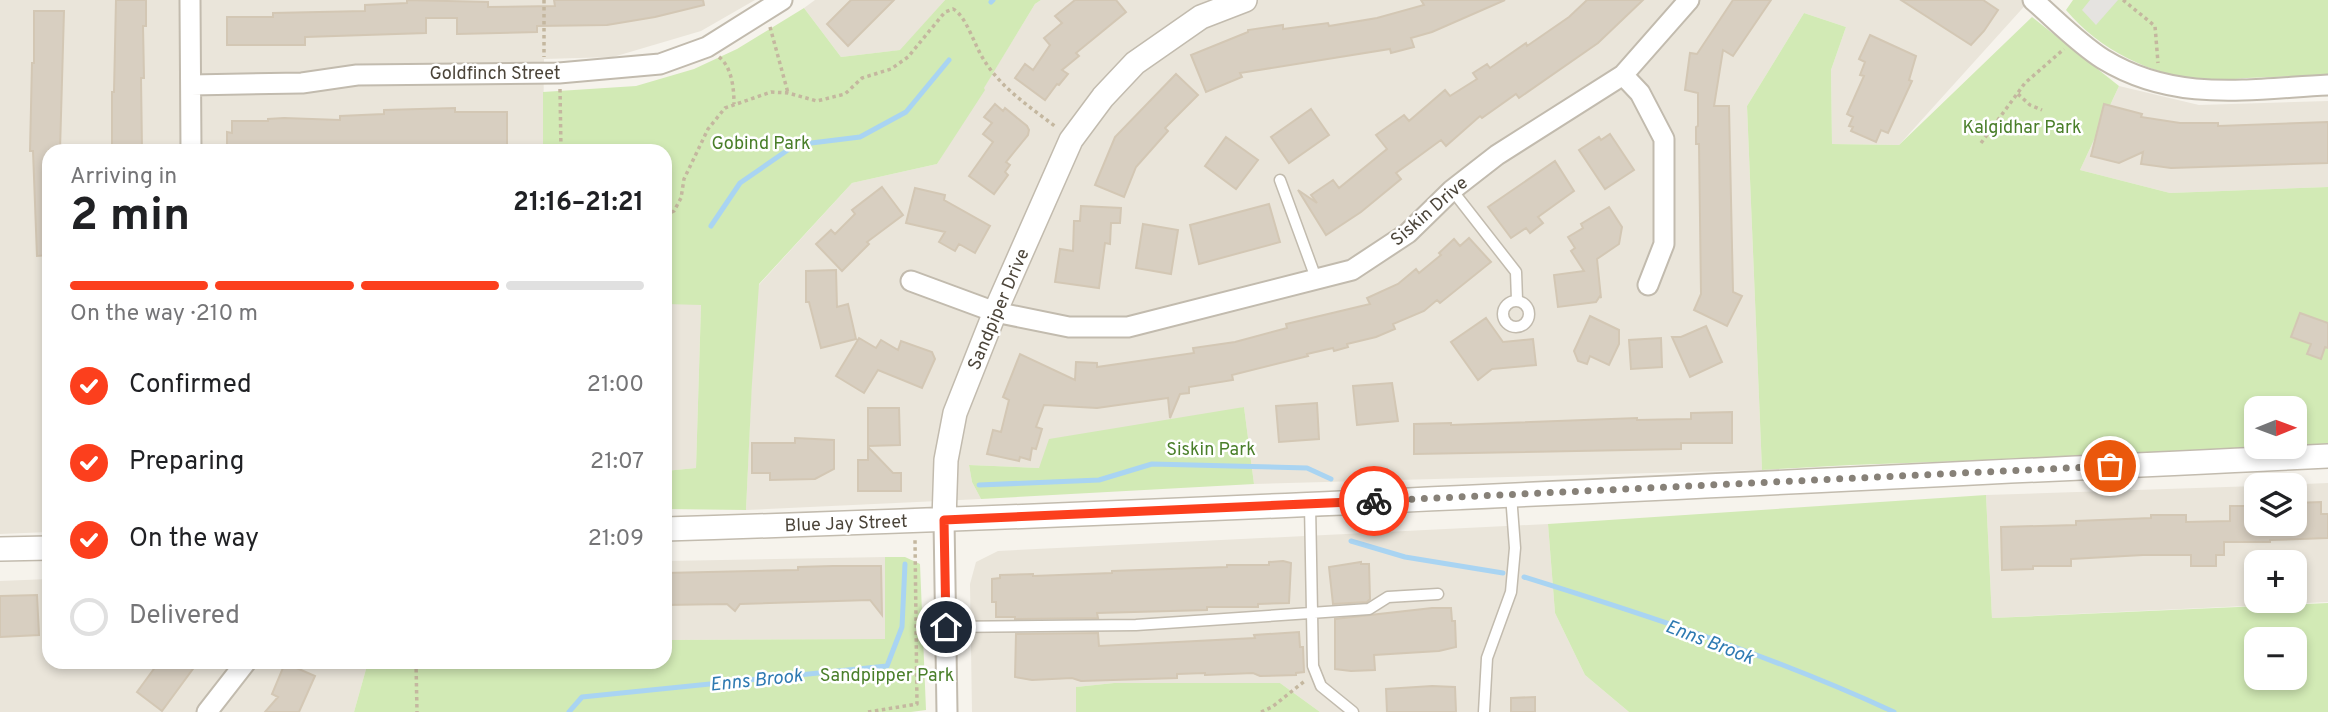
<!DOCTYPE html>
<html lang="en">
<head>
<meta charset="utf-8">
<style>
  :root { --surface:#fff; --page:#f6f6f6; --text:#202124; --muted:#757577; --line:#e0e0e0; --accent:#fc3f1d }
  body { margin:0; font-family:Overpass,sans-serif; background:var(--page); color:var(--text); height:100vh; display:flex; flex-direction:column; font-size:26px; white-space:nowrap }
  * { box-sizing:border-box; margin:0 }
  p { font-size:23px; color:var(--muted) }
  .icon { flex:none; width:38px; height:38px; fill:none; stroke:currentColor; stroke-width:2; stroke-linecap:round; stroke-linejoin:round }
  .map { position:relative; flex:1; overflow:hidden }
  .panel { position:absolute; left:42px; top:144px; width:630px; height:525px; display:flex; flex-direction:column; background:var(--surface); border-radius:21px; box-shadow:0 4px 10px #0003 }
  .panel>* { flex:none }
  .needle { width:46px; rotate:89deg }
  .controls { position:absolute; left:2244px; top:396px; display:grid; gap:14px }
  .controls a { display:grid; place-items:center; width:63px; height:63px; border-radius:14px; background:var(--surface); box-shadow:0 4px 10px #0003; font-size:35px }
  .pin { position:absolute; display:grid; place-items:center; width:60px; height:60px; color:#fff; margin:-30px; border:4px solid #fff; border-radius:50%; box-shadow:0 2px 7px #0007 }
  .courier { position:absolute; display:grid; place-items:center; width:70px; height:70px; margin:-35px; border:5px solid #fc3f1d; border-radius:50%; background:#fff; color:#222; box-shadow:0 2px 9px #0007 }
  .head em { font-style:normal; font-weight:700 }
  .head div { display:flex; flex-direction:column-reverse }
  .head { display:flex; align-items:center; justify-content:space-between; height:119px; padding:0 28px }
  h1 { font-size:46px; font-weight:700; line-height:52px }
  .bar { display:grid; grid-template-columns:repeat(4,1fr); gap:10px 7px; align-content:center; height:84px; padding:0 28px }
  .bar i { height:9px; border-radius:5px; background:var(--line) }
  .bar .active { background:var(--accent) }
  .bar p { grid-column:span 4 }
  ol { padding:0 28px; list-style:none }
  li { display:flex; align-items:center; gap:21px; height:77px }
  li p { margin-inline-start:auto }
  li .icon { padding:7px; border-radius:50%; background:var(--accent); color:#fff; stroke-width:4 }
  li:last-child { color:var(--muted) }
  li i { width:38px; height:38px; border:4px solid var(--line); border-radius:50% }
  .map>svg:first-child { display:block }
  .residential { fill:#eae5da; fill-rule:evenodd }
  .green { fill:#d2eab5; fill-rule:evenodd }
  .parking { fill:#e5e3e0 }
  .lines { fill:none; stroke-linecap:round; stroke-linejoin:round }
  .stream { stroke:#a9d4f2; stroke-width:5 }
  .building { fill:#d8cfc1; stroke:#d3c7b4; stroke-width:2 }
  .service-casing { stroke:#c2bbae; stroke-width:13 }
  .minor-casing { stroke:#c2bbae; stroke-width:23 }
  .tertiary-casing { stroke:#c2bbae; stroke-width:26 }
  .path { stroke:#c4b79f; stroke-width:3.5; stroke-dasharray:3.5 3.5; stroke-linecap:butt }
  .service { stroke:#fff; stroke-width:10 }
  .minor { stroke:#fff; stroke-width:19 }
  .tertiary { stroke:#fff; stroke-width:23 }
  .done { stroke:#878178; stroke-width:7; stroke-dasharray:0 12.6 }
  .route { stroke:#fc3f1d; stroke-width:9 }
  .labels { text-anchor:middle; stroke-width:5; stroke-linejoin:round; paint-order:stroke }
  .street-label { font-size:18px; fill:#4b4439; stroke:#fff }
  .park-label { font-size:18px; fill:#4a7f2a; stroke:#fff }
  .water-label { font-size:19px; font-style:italic; fill:#2e7ab2; stroke:#fff }
</style>
</head>
<body>
<div class="map">
<svg width="2328" height="712" viewBox="0 0 2328 712">
  <rect width="100%" height="100%" fill="#f6f3ec"/>
  <!-- residential -->
  <path class="residential" d="M0,0H755L701,31L613,57L544,59L543,150H49V532L0,534Z
    M815,0H945L901,50L841,57L804,8Z
    M1041,0H2030L1899,145L1832,144L1831,70L1846,27L1804,13L1747,106L1762,470L1254,484L1244,407L1040,468L969,465L972,482L981,499L746,510L756,288L852,183L937,164L1035,4Z
    M2119,86L2199,105L2328,101V187L2170,193L2080,170Z
    M665,304H701L696,468L665,471Z
    M2328,483V602L1992,618L1986,495L2256,486V523H2294V485H2282ZM2256,562H2294V600H2256Z
    M1548,524L1555,613L1585,675L1629,712H1320L1280,683H1114L1076,687V712H972L970,584L976,562L998,551Z
    M885,557L886,639L665,640V561Z
    M49,579V662H368L354,712H0V581Z"/>
  <!-- green -->
  <path class="green" d="M945,0H1041L1035,4L984,88L985,90L937,164L852,183L759,284L752,383L746,510L665,509V471L696,468L701,305L665,304V150H543V92L636,86L694,69L737,49L804,8L841,57L900,50Z
    M2073,0H2328V75C2301,76 2274,77 2247,78C2232,79 2217,81 2203,80C2153,76 2099,50 2066,10Z
    M1804,13L1846,27L1831,70L1832,144L1899,145L2032,17L2119,86L2080,170L2170,193L2328,187V448L1851,465L1762,470L1747,106ZM2256,408H2294V446H2256Z
    M1244,407L1254,484L981,499L972,482L969,465L1039,468L1049,439Z
    M1986,495L1992,618L2328,603V712H1629L1585,675L1555,613L1548,524ZM2256,639H2294V677H2256Z
    M885,557H905L920,564L926,710L911,712H354L368,662H665V640L885,639Z
    M1114,683H1280L1320,712H1076V687Z"/>
  <!-- parking -->
  <path class="parking" d="M2090,0H2118L2096,25L2082,10Z"/>
  <g class="lines">
    <!-- stream -->
    <path class="stream" d="M991,2L993,0
      M711,226L740,183L795,145L860,137L906,112L949,60
      M979,485L1099,480L1152,464L1307,468L1331,479
      M1351,541L1405,557L1503,573
      M1524,577C1649,616 1775,657 1894,712
      M569,712L582,697L887,666L902,627L905,564"/>
  </g>
  <!-- building -->
  <path class="building" d="M116,0H146V26H143L144,78H141L142,150H112V92H114Z
    M407,0L488,2V7L555,6L554,0H703L704,5L655,17L607,25L537,26V32L457,34V18H426V33L305,37V45H227V17H273V13L365,11V5L407,3Z
    M851,0H894L848,46L827,24Z
    M1075,0H1116L1126,12L1076,53L1079,56L1062,70L1068,74L1059,85L1057,84L1045,100L1015,78L1025,64L1033,70L1050,45L1044,38L1062,23L1055,16Z
    M1421,0H1505L1432,32L1411,38L1414,47L1391,53L1390,49L1240,73L1242,77L1206,92L1191,55L1248,32V30L1283,25V29L1328,23L1329,26L1377,18L1424,5Z
    M1587,0H1643L1598,43L1519,98L1516,94L1482,118L1480,116L1446,146L1441,140L1396,173L1401,179L1361,212L1326,235L1298,190L1317,203L1311,195L1333,180L1339,188L1387,149L1376,135L1404,115L1409,121L1445,90L1450,96L1477,79L1473,73L1487,64L1490,68L1526,43L1527,46L1569,17Z
    M1733,0H1771L1733,56L1723,50L1714,106H1729L1733,292L1742,296L1727,326L1694,310L1701,294L1699,144H1696V127L1698,126V93L1685,90L1690,53L1697,54Z
    M1901,0H1983L1998,10L1984,31L1971,45Z
    M34,11H64L60,150H49V255L37,256L33,151H30L32,63H34Z
    M1870,35L1916,56L1909,80L1912,81L1888,133L1881,130L1876,142L1851,131L1853,127L1849,126L1853,117L1847,114L1864,76L1860,75L1865,62L1859,59Z
    M1176,74L1198,95L1165,128L1168,131L1136,167L1124,197L1095,185L1115,137Z
    M995,104L1003,111L1005,108L1027,126L1029,130L1028,135L1006,162L1010,165L1005,172L1008,175L994,194L969,176L993,142L983,134L992,123L984,117Z
    M2104,104L2142,114L2141,117L2180,123H2218V126L2328,122V163L2171,168L2141,164L2143,152L2119,163L2091,156Z
    M455,108V112H507V150H227V132L232,133V121H268V119L284,118L340,120V116L384,114V110Z
    M1311,109L1329,135L1289,163L1271,137Z
    M1610,134L1634,170L1605,189L1579,150L1599,137L1601,140Z
    M1226,137L1258,160L1236,189L1205,166Z
    M1555,161L1574,191L1538,217L1543,223L1530,233L1526,228L1511,238L1488,207Z
    M882,187L903,215L867,242L869,244L842,271L816,244L831,230L835,234L855,214L852,210Z
    M915,188L945,195L944,200L990,226L975,253L959,244L955,251L939,242L945,232L906,223Z
    M1269,204L1280,242L1199,264L1190,225Z
    M1081,206L1121,208L1120,223H1111L1110,244L1105,243L1099,288L1055,282L1060,249L1073,251L1074,221H1080Z
    M1609,207L1622,227L1619,244L1597,259L1601,298L1600,296L1596,302L1558,307L1554,275L1584,271L1571,251L1575,248L1568,237L1583,228L1581,224Z
    M1143,224L1178,230L1171,274L1136,268Z
    M1469,238L1491,262L1440,303L1437,300L1424,311L1393,324L1395,329L1376,337L1347,344L1348,347L1334,351L1333,348L1307,354L1308,356L1232,375L1233,380L1189,387V393L1180,394L1170,418L1168,398L1097,408L1044,405L1036,427L1042,429L1036,449L1032,448L1030,460L1020,457L1019,461L987,454L993,430L1001,432L1009,400L1003,397L1020,354L1075,380L1076,362L1097,363V367L1194,353L1193,348L1235,342L1287,328L1286,324L1370,304L1367,298L1398,284L1416,269L1419,273L1441,255L1439,253L1454,239L1460,246Z
    M836,270L837,307L848,304L856,339L821,348L809,302H806V271Z
    M2300,313L2328,323V348L2325,347L2321,359L2307,354L2311,344L2291,337Z
    M1590,316L1619,330V344L1609,365L1590,356L1587,364L1578,361L1574,351Z
    M1486,318L1503,342L1533,339L1536,365L1492,369L1478,380L1451,342Z
    M1706,326L1722,362L1690,377L1672,337H1681Z
    M859,338L876,348L881,340L898,350L901,341L932,352L935,359L922,388L878,370L864,393L836,376Z
    M1661,338L1662,367L1631,369L1629,340Z
    M1392,383L1398,421L1357,425L1353,386Z
    M1317,403L1319,439L1279,442L1276,406Z
    M868,408H899L900,445L868,446Z
    M1732,412V443H1681V449L1414,454V424L1451,423V425L1637,418V420L1691,419V413Z
    M795,438L834,440V469L815,479L770,480V473H752V443H795Z
    M868,447L893,473H901V491H858V460H868Z
    M2321,502V514H2328V538L2270,540V542H2224V555H2216V566H2191V555H2143L2071,559V566H2033V569L2002,570L2001,527L2076,525V521L2151,518V515H2186V522L2230,521V506H2256V523H2294V503Z
    M1283,561L1291,563L1289,603L1258,604V607H1207V610L1097,613L1098,618L1015,619V617H996V602H992V579L1000,578V575L1033,574V576L1112,573V571L1227,567V565H1269V562Z
    M1361,562V564H1369L1370,599L1367,602L1333,604L1329,567Z
    M833,566H881L882,615L870,600L740,604L735,611L727,604L665,605V573L798,570V567Z
    M37,595L39,635L0,637V596Z
    M1432,608H1451L1452,621H1455L1456,647L1439,651L1374,655L1375,670L1351,671L1335,669V619Z
    M1299,632L1300,647H1303L1304,672L1296,673V675L1260,676L1253,673L1205,675V673L1177,674V678L1081,681L1072,678L1032,680L1015,677L1016,634L1098,633L1099,646L1255,638L1254,635Z
    M159,662H198L162,711L137,692Z
    M285,663L315,676L299,712H265L278,697L272,694Z
    M1432,686L1455,687L1456,712H1387L1386,689Z
    M1535,697V712H1511V698Z"/>
  <g class="lines">
    <defs>
      <path id="service" d="M1280,180L1317,281
        M1452,190L1516,272L1517,300
        M1503 314a13 13 0 1 1 26 0a13 13 0 1 1-26 0Z
        M1310,505L1313,666L1321,686L1353,712
        M945,627L1136,625L1369,609L1388,597L1438,594
        M1484,712L1487,658L1511,592L1515,548L1511,495"/>
      <path id="minor" d="M190,0L191,150
        M2033,0C2056,20 2078,43 2103,59C2175,103 2248,89 2328,85
        M1623,75L1640,93L1664,139V244L1648,285
        M191,85L302,83L357,75L559,73L660,64L707,47L782,0
        M911,281L995,312L1069,327H1128L1352,270L1408,233L1452,190L1497,155L1623,75L1689,0
        M944,520L947,712
        M207,712L246,662"/>
      <path id="tertiary" d="M944,520L946,460L955,413L995,312L1071,140L1103,97L1135,63L1201,17L1245,0
        M665,529C1220,512 1774,482 2328,456
        M0,549L49,548"/>
    </defs>
    <!-- service casing -->
    <use href="#service" class="service-casing"/>
    <!-- minor casing -->
    <use href="#minor" class="minor-casing"/>
    <!-- tertiary casing -->
    <use href="#tertiary" class="tertiary-casing"/>
    <!-- path -->
    <path class="path" d="M544,0V57
      M2123,0L2155,26L2158,63
      M770,27L788,93
      M719,57C732,67 734,89 734,104
      M560,89L561,150
      M2018,94L2030,105L2042,110
      M1981,143L2025,83L2064,49
      M665,215L674,211L681,198L684,179L708,129L725,108L771,92L788,93L817,101L845,94L862,78L891,69L908,57L945,12L953,9C966,15 975,47 984,60C1001,88 1030,107 1056,127
      M416,662L417,712
      M868,712L917,704L915,539
      M1261,712L1272,707L1306,680"/>
    <!-- service -->
    <use href="#service" class="service"/>
    <!-- minor -->
    <use href="#minor" class="minor"/>
    <!-- tertiary -->
    <use href="#tertiary" class="tertiary"/>
  </g>
  <g class="lines">
    <!-- done -->
    <path class="done" d="M1374,501L2110,466"/>
    <!-- route -->
    <path class="route" d="M946,627L944,520L1374,501"/>
  </g>
  <g class="labels">
    <!-- street labels -->
    <g class="street-label">
      <text x="495" y="79">Goldfinch Street</text>
      <text transform="translate(1429 211) rotate(-41)" y="6">Siskin Drive</text>
      <text transform="translate(998 309) rotate(-67)" y="6">Sandpiper Drive</text>
      <text transform="translate(846 523) rotate(-2)" y="6">Blue Jay Street</text>
    </g>
    <!-- park labels -->
    <g class="park-label">
      <text x="2022" y="133">Kalgidhar Park</text>
      <text x="761" y="149">Gobind Park</text>
      <text x="1211" y="455">Siskin Park</text>
      <text x="887" y="681">Sandpipper Park</text>
    </g>
    <!-- water labels -->
    <g class="water-label">
      <text transform="translate(1710 641) rotate(21)" y="7">Enns Brook</text>
      <text transform="translate(756 679) rotate(-6)" y="7">Enns Brook</text>
    </g>
  </g>
</svg>
<div class="controls">
<a><svg class="needle" viewBox="-14 -14 28 28"><path d="M0-13l5 13h-10z" fill="#e53935"/><path d="M0 13l5-13h-10z" fill="#757577"/></svg></a>
<a><svg class="icon" aria-label="layers" viewBox="0 0 24 24"><path d="M12 4l9 5-9 5-9-5zM3 14l9 5 9-5"/></svg></a>
<a>+</a>
<a>−</a>
</div>
<div class="pin" style="left:2110px;top:466px;background:#ea580c"><svg class="icon" aria-label="bag" viewBox="0 0 24 24"><path d="M5 8h14l-1 12H6zM9 8a3 3 0 0 1 6 0"/></svg></div>
<div class="pin" style="left:946px;top:627px;background:#1f2937"><svg class="icon" aria-label="home" viewBox="0 0 24 24"><path d="M3 11l9-7 9 7M6 9v11h12V9"/></svg></div>
<div class="courier" style="left:1374px;top:501px"><svg class="icon" aria-label="bike" viewBox="0 0 24 24"><circle cx="6" cy="16" r="4"/><circle cx="18" cy="16" r="4"/><path d="M6 16l4-8h5l3 8M10 8l3 8H6M13 5h3"/></svg></div>
<section class="panel">
<div class="head"><div><h1>2 min</h1><p>Arriving in</p></div><em>21:16–21:21</em></div>
<div class="bar"><i class="active"></i><i class="active"></i><i class="active"></i><i></i><p>On the way · 210 m</p></div>
<ol>
<li><svg class="icon" aria-label="check" viewBox="0 0 24 24"><path d="M5 12l5 5 9-10"/></svg>Confirmed<p>21:00</p></li>
<li><svg class="icon" aria-label="check" viewBox="0 0 24 24"><path d="M5 12l5 5 9-10"/></svg>Preparing<p>21:07</p></li>
<li><svg class="icon" aria-label="check" viewBox="0 0 24 24"><path d="M5 12l5 5 9-10"/></svg>On the way<p>21:09</p></li>
<li><i></i>Delivered</li>
</ol>
</section>
</div>
</body>
</html>
